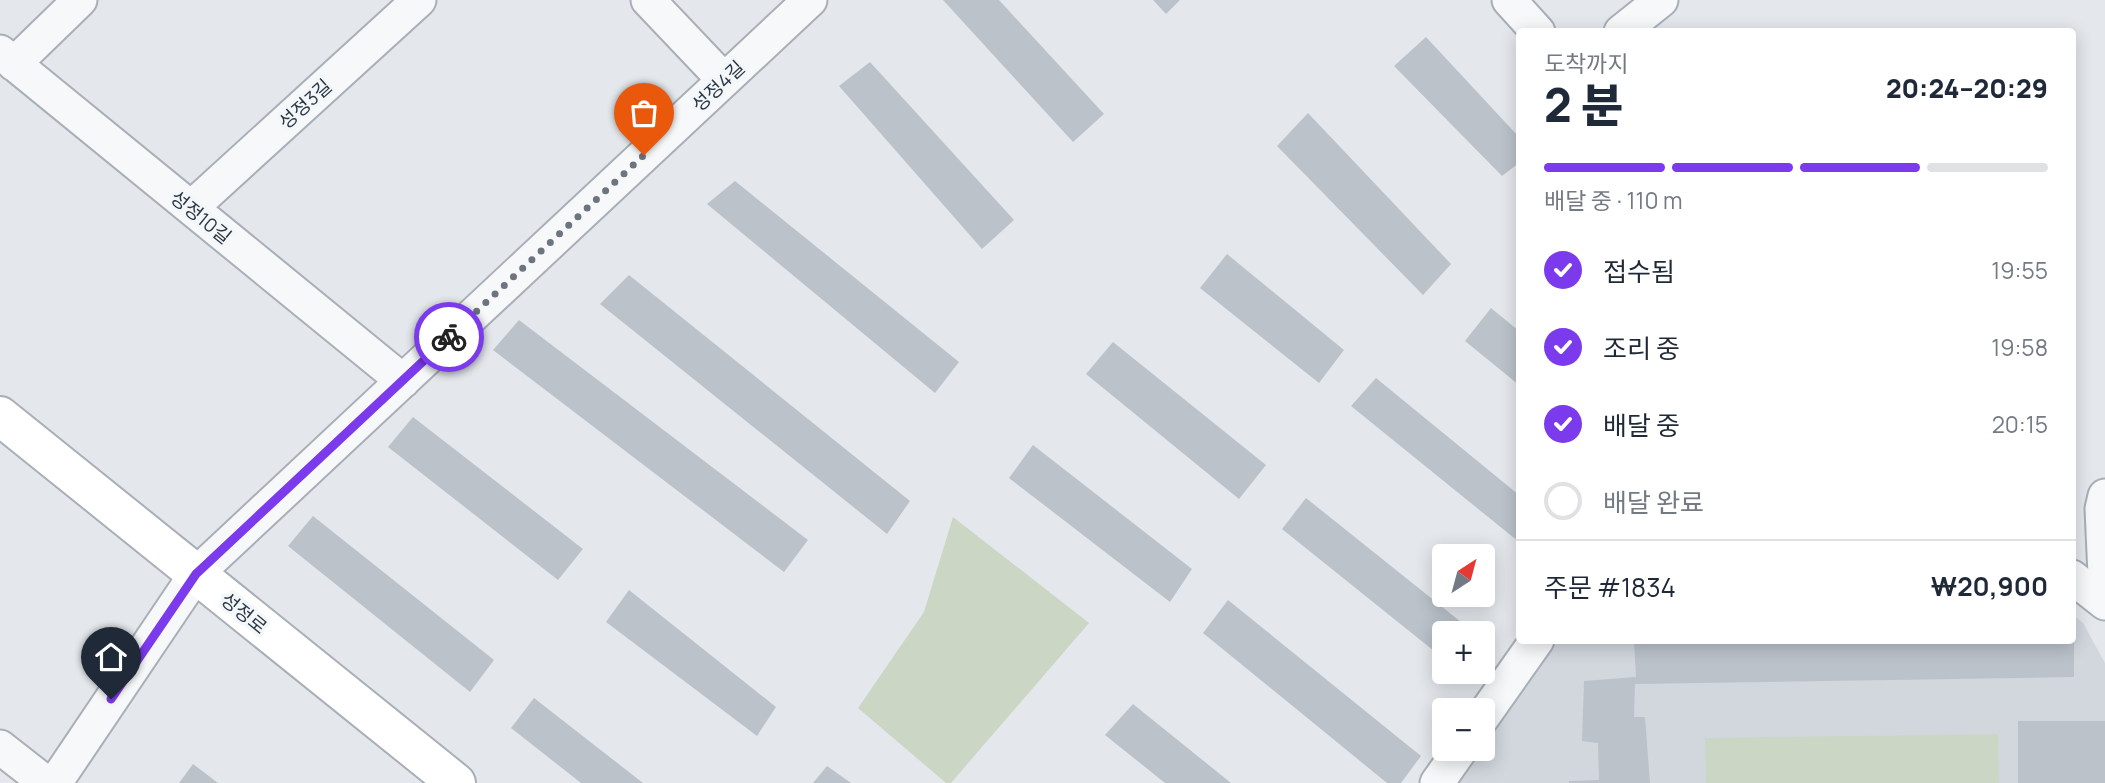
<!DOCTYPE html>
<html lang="ko">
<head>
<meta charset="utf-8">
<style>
  :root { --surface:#fff; --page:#f2f2f3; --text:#1f2937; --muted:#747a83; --line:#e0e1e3; --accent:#7c3aed }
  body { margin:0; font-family:Manrope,"Noto Sans KR",sans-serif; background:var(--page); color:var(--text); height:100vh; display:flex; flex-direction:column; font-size:26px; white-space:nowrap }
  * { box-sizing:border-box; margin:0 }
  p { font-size:23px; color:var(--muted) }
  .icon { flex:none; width:38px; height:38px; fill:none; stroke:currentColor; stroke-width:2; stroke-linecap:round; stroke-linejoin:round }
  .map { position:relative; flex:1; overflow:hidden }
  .details { position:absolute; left:1516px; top:28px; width:560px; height:616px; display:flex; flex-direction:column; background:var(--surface); border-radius:7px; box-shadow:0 4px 18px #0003 }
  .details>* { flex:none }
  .needle { width:46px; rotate:36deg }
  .buttons { position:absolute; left:1432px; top:544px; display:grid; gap:14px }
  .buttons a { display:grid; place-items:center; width:63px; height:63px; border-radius:7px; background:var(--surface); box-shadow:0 4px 18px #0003; font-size:35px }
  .pin { position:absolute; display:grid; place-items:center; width:60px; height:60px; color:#fff; margin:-72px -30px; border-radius:50% 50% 50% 0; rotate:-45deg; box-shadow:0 0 7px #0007 }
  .pin .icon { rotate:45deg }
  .courier { position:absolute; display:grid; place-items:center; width:70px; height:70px; margin:-35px; border:5px solid #7c3aed; border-radius:50%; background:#fff; color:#222; box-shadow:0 2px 9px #0007 }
  .headline em { font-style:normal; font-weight:800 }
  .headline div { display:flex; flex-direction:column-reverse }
  .headline { display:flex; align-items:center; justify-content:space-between; height:119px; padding:0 28px }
  h1 { font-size:46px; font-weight:800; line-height:52px }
  .bar { display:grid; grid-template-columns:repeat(4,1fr); gap:10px 7px; align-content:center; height:84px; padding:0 28px }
  .bar i { height:9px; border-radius:5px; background:var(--line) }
  .bar .on { background:var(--accent) }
  .bar p { grid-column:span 4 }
  .line { display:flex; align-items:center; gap:18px; padding:0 28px; border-top:2px solid var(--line) }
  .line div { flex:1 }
  ol { padding:0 28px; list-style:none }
  li { display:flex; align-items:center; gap:21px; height:77px }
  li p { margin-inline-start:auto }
  li .icon { padding:7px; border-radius:50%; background:var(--accent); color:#fff; stroke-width:4 }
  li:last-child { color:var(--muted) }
  li i { width:38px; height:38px; border:4px solid var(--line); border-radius:50% }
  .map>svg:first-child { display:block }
  .built { fill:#d2d7de }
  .green { fill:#cbd6c5 }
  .building { fill:#bbc2ca }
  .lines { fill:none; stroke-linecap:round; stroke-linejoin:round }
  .street-casing { stroke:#a9afb7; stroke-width:37 }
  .secondary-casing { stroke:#a9afb7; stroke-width:42 }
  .street { stroke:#f7f8fa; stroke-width:33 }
  .secondary { stroke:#fff; stroke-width:38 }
  .done { stroke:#6c757f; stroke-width:7; stroke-dasharray:0 12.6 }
  .route { stroke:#7c3aed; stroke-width:9 }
  .labels { text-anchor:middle; stroke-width:7; stroke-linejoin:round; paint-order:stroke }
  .street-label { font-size:19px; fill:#2b3745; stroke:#f4f7f9 }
</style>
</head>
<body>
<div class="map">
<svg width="2105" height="783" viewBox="0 0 2105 783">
  <rect width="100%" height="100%" fill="#e4e8ec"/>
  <!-- built -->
  <path class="built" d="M2072,614L2083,623L2105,663V783H1456L1479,749H1482V744L1552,641L2072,640Z"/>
  <!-- green -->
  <path class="green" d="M953,517L1089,623L951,783H946L858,708L924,612Z
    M1998,734L1999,783H1706L1705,738Z"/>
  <!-- building -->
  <path class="building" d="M943,0H999L1104,114L1073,142Z
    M1153,0H1180L1166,14Z
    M1426,37L1519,137V163L1502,176L1394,66Z
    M870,62L1014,220L982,249L839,86Z
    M1308,113L1451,264L1423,295L1277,146Z
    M735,181L959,362L935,393L707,204Z
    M1227,254L1344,350L1319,383L1200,288Z
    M629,275L910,501L887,534L600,304Z
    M1491,308L1519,331V385L1465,341Z
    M519,320L808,540L784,572L493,350Z
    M1113,342L1266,465L1239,499L1086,374Z
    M1376,378L1519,495V542L1351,406Z
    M413,417L583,549L558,580L388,447Z
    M1033,445L1192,569L1170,602L1009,478Z
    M1306,498L1476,634H1444V659L1282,529Z
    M313,516L494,660L470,692L288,546Z
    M629,590L776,707L757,736L606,622Z
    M1228,600L1421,756L1401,783H1387L1203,633Z
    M1482,638L1492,646L1482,659Z
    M1634,640H2074V677L1635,684L1634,717H1645L1650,783H1569V781L1599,780L1598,743L1582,741L1584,681L1636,677Z
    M534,698L643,783H581L511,728Z
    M1133,704L1231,783H1165L1105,735Z
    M2018,721H2105V783H2018Z
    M193,764L218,783H179Z
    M827,766L851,783H813Z"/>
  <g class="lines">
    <defs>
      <path id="street" d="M648,0L724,80
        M1509,0L1538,32
        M1621,32L1661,0
        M0,52L403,381
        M14,64L80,0
        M191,208L419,0
        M2105,496L2102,509L2105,575
        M2072,577L2105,603
        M1482,718L1537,640
        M0,747L46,783
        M55,783L196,574L810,0
        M1437,783L1461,749"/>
      <path id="secondary" d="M0,416L456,783"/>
    </defs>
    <!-- street casing -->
    <use href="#street" class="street-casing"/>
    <!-- secondary casing -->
    <use href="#secondary" class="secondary-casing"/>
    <!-- street -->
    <use href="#street" class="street"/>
    <!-- secondary -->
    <use href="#secondary" class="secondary"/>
  </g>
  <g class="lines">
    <!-- done -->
    <path class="done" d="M449,337L644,155"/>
    <!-- route -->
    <path class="route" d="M111,699L196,574L449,337"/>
  </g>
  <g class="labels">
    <!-- street labels -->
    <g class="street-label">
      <text transform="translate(718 86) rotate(-43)" y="7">성정4길</text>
      <text transform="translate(305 104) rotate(-42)" y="7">성정3길</text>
      <text transform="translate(201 217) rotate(39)" y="7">성정10길</text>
      <text transform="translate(244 613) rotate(39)" y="7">성정로</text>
    </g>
  </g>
</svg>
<div class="buttons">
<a><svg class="needle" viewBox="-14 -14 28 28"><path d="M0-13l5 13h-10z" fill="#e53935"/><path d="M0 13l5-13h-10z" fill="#747a83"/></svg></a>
<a>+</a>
<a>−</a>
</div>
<div class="pin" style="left:644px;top:155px;background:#ea580c"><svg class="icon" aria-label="bag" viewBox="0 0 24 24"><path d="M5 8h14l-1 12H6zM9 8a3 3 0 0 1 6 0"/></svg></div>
<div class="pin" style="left:111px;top:699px;background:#1f2937"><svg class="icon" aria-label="home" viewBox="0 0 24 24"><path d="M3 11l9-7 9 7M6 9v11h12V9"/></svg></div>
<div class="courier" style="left:449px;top:337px"><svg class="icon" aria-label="bike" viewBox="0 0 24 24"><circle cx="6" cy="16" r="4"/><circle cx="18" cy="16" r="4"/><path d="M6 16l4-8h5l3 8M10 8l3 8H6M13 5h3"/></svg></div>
<section class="details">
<div class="headline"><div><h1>2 분</h1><p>도착까지</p></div><em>20:24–20:29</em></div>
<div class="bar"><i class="on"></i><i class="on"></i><i class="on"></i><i></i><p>배달 중 · 110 m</p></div>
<ol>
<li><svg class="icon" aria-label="check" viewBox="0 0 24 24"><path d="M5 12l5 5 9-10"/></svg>접수됨<p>19:55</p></li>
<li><svg class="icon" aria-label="check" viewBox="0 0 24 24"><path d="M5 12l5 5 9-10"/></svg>조리 중<p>19:58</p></li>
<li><svg class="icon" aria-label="check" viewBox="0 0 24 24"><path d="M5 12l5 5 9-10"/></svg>배달 중<p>20:15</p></li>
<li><i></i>배달 완료</li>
</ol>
<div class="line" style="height:91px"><div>주문 #1834</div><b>₩20,900</b></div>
</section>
</div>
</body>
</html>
